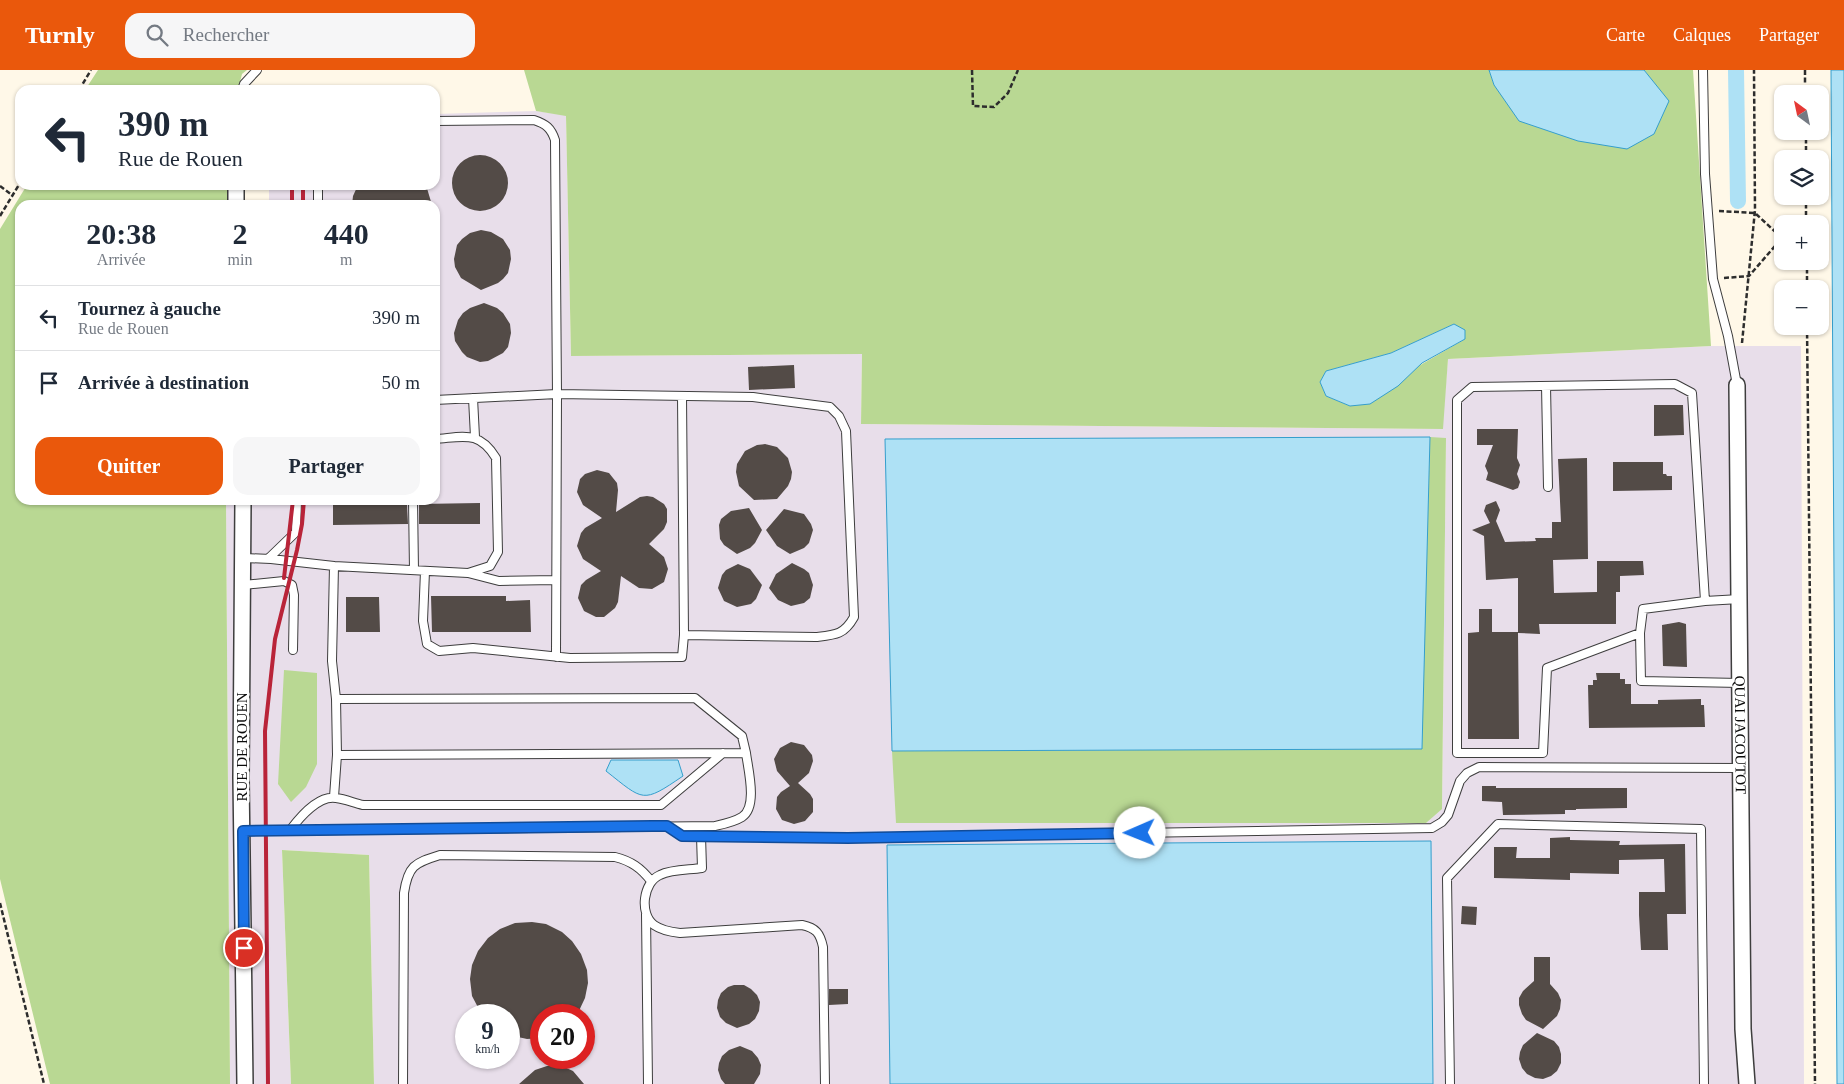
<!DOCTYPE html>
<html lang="fr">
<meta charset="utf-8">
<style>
:root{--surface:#fff;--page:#f6f6f7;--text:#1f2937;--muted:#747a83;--line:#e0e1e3;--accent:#ea580c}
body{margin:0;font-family:Georgia,serif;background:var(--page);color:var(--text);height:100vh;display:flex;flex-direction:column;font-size:19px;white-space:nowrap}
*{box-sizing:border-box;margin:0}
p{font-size:16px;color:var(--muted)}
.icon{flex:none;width:28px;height:28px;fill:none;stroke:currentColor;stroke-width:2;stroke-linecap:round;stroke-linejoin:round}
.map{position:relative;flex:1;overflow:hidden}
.details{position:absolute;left:15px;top:130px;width:425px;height:305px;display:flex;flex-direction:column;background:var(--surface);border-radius:15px;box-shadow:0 1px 4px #0004}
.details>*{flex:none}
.guide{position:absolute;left:15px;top:15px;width:425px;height:105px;border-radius:15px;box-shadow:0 1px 4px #0004;background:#fff;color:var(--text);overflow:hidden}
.needle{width:32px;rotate:327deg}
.controls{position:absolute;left:1774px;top:15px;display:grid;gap:10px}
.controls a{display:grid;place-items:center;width:55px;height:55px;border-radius:10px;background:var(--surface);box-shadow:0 1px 4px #0004;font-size:25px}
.speed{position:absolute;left:455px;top:934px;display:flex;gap:10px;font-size:25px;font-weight:700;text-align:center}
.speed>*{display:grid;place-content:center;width:65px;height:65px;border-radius:50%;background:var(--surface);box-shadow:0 1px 4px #0004;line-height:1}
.speed small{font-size:12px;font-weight:400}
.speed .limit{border:8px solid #d22;background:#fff;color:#111}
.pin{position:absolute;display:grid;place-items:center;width:42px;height:42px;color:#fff;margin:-21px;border:2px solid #fff;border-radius:50%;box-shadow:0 1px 5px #0007}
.me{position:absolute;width:55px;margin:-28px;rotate:269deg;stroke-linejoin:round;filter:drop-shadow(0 0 4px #0008)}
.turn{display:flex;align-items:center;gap:18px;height:105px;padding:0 20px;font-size:22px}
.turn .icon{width:65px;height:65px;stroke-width:2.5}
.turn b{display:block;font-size:35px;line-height:42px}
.eta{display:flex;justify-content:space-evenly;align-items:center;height:85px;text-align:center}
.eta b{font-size:30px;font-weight:800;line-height:35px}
.primary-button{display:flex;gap:10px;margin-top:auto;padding:10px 20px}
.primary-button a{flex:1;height:58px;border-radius:15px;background:var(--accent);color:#fff;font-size:20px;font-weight:800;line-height:58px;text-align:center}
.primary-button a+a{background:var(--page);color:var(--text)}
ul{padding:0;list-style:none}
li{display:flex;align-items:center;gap:15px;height:65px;padding:0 20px;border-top:1px solid var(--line)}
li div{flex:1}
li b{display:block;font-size:19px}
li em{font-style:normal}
header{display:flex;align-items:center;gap:30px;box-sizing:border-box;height:70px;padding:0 25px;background:var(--accent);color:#fff}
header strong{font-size:24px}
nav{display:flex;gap:28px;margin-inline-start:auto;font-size:18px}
.search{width:350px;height:45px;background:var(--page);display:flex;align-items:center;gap:12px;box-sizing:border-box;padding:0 18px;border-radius:15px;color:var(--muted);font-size:19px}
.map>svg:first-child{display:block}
.industrial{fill:#e8deea;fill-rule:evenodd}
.forest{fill:#b9d893;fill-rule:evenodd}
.water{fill:#aee1f5;stroke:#359ecc}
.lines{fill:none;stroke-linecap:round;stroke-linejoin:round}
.canal{stroke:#aee1f5;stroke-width:16}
.building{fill:#534b47}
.lane-casing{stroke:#3e3e3e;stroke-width:10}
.street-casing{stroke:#3e3e3e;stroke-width:18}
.path{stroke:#2d2d2d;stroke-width:2.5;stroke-dasharray:5 2.5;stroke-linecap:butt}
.lane{stroke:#fff;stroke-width:8}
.street{stroke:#fff;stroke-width:15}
.rail{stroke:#b92439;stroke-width:4}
.route-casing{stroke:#114b97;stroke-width:12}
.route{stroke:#1a73e8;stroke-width:9}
.labels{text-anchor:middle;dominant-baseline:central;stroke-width:5;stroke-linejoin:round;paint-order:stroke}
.street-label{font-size:15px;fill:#0b0b0b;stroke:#fff}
</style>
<header>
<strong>Turnly</strong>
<div class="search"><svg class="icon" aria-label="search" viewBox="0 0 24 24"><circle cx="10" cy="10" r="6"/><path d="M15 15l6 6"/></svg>Rechercher</div>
<nav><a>Carte</a><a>Calques</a><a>Partager</a></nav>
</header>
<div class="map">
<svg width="1844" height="1014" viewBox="0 0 1844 1014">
<rect width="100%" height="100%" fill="#fff8e8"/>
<path class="industrial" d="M536,41L566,45L571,286L862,284L861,354L1442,359L1448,289L1711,276H1801L1804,1014H374L369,785L282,780L291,1014H230L226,430H435V135H269V115H435V44ZM1446,368L1442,738L1426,753L896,752ZM466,945H509V988H466ZM541,945H584V988H541Z"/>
<path class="forest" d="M98,0H247L242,4L238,20H85Z
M524,0H1489L1494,15L1648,5L1644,0H1693L1711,276L1448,289L1443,359L861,354L862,284L571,286L566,46L536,41ZM1454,254L1465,269L1350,336L1326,326L1320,312L1326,301L1391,283Z
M27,115H230L229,135H20V430H226L230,1014H50L0,809V159Z
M1430,367L1446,368L1442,739L1426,753H896L892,681L1421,679Z
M284,600L317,603V694L306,717L291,732L278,714Z
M282,780L369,785L374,1014H291Z"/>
<path class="water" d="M1489,0H1644L1669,31L1654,64L1627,79L1578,71L1519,51L1494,15Z
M1831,0H1844V1014H1837Z
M1454,254L1465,260V269L1422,293L1398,316L1370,334L1350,336L1326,326L1320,312L1326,301L1391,283Z
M1430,367L1422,679L892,681L885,369Z
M611,690H678L683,706C642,734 644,731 606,701Z
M1431,771L1433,1014H890L887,775Z"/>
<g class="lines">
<path class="canal" d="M1736,0L1738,131"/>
</g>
<path class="building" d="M452 113a28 28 0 1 1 56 0a28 28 0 1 1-56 0Z
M358,115H426L432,135H352L353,126Z
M481,160L491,162L503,169L510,180L511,189L508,203L503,209L498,213L481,220L461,208L455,197L454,189L457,175L462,169L470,163Z
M484,233L497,238L503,243L510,254L511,263L508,277L503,283L488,291L480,292L467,287L462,282L455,271L454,263L458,250L463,243L470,238Z
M794,295L795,318L749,320L748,297Z
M1654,335H1683L1684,365L1654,366Z
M1477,359H1518L1517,388L1520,395L1517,404L1520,412L1518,418L1513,420L1486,410L1488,403L1485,396L1493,375H1477Z
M765,374L777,377L788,388L792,402L791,409L788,416L777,429L754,430L739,416L736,402L737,394L745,381L757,375Z
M1587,388L1588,489L1553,490L1554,523L1597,522V491H1643L1644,505L1620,506V522H1616V554H1539L1540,564L1518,563L1519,669H1468V563L1479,562V539H1492V562H1518V508L1486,510L1484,466L1472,460L1490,453L1484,441L1486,435L1496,431L1500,440L1496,451L1505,472L1536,471L1535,468H1552V452H1561L1558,389Z
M1613,392H1663V404H1666L1667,406H1672V420L1613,421Z
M597,400L609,403L617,413L618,420L616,442L640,427L647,426L653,427L664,434L667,439V452L664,459L649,474L664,487L668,499L664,512L652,519L639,518L621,506L618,532L615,538L604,547H596L584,541L578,528L581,515L586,510L601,501L583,489L577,476L581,463L585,458L602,448L583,435L577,422L580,409L585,404Z
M480,433V454H419V434Z
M333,434H407L408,454L333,455Z
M749,438L762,460L755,473L750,478L737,484L724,475L720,469L719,455L721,449L731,441Z
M784,439L804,444L811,454L813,460L809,473L804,478L790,484L777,476L766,460Z
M792,493L804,499L809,503L813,515L810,528L804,533L791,536L778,530L769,518L776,504Z
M738,494L750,499L762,515L756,529L751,534L737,537L724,531L718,518L722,505L726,500Z
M431,526H506V531L530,530L531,562H432Z
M346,527H379L380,562H346Z
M1679,552L1686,554L1687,597L1663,596L1662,555Z
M1596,603H1620V609H1625V614H1631V634H1658V630L1701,629V635H1704L1705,657L1589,658L1588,615H1593V610H1597Z
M791,672L804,675L812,685L813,691L809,703L798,713L810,724L813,729V742L805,751L794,754L782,750L776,739L777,727L781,722L790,716L777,701L774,689L780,678Z
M1482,716H1496V718H1627V738L1576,739V740H1565V744L1503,745L1502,732L1482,731Z
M1570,767V770L1620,771L1619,775L1685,774L1686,844H1667L1668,880H1641L1639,845V822H1665L1664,789L1619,790V804L1570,803V810L1494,808V777H1517L1516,788H1550V768Z
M1462,836L1477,837L1476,855L1461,854Z
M532,852L546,854L562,862L572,871L581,884L587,900L588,913L585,928L577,945H541V968L527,969L509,965V945H482L472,926L470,909L472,895L478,881L488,868L500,859L515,853Z
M1534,887H1550V914L1558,923L1561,930L1560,939L1557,946L1543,959L1526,950L1522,944L1519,935V928L1523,921L1534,911Z
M734,915H744L751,919L757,925L760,932L759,941L755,949L749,954L737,958L726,953L720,947L717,938L718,930L721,923L728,917Z
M829,919H848V934L829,935Z
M1537,963L1554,971L1559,977L1561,984V993L1557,1001L1551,1006L1543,1009L1535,1008L1527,1004L1522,998L1519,989L1520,982L1523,975Z
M740,976L752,981L758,988L761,995L760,1004L754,1014H725L721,1009L718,1000L719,993L722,986L729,980Z
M547,996H562L573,1001L584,1014H519L535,1000Z"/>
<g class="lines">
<defs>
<path id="lane" d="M1703,0L1705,104L1713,209L1728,266L1737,315
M242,20L244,14L257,0
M435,51L534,50C546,54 551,58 555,70L557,324L435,330
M318,115V135
M1546,316L1548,417
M473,328L475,367
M413,430L414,500
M269,488L296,462L297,430
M334,496L468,503L490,496L498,482L496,388C479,360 464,367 435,369
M425,501L423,551L427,574L439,581L473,578L570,588L682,587L684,565
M468,503L499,511L556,510
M243,515L284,511L292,515L294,525L293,580
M1705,531L1692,323L1675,314L1472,317L1457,330V683H1543L1547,598L1640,563L1643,539L1705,531L1740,529
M1640,563L1641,611L1740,613
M556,587L557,324L753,327L830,337L839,346L846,361L854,547C844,565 835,565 816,567L684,565L682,326
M336,629L695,628L742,666L746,683
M334,727L337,685
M667,756L682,766L848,768L1432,758L1442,752L1448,745L1460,711L1467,703L1479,697L1741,698
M291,759C300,747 319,725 336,728C345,729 354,733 363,735H661L723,683
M243,761L715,756C724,754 734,752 742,747C758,737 748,699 746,683L337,685L336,629L332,591L334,496L271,489L244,488
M701,766L702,798C689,800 672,799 660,805C643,812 639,844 654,855C661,860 671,862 680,863L802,855C816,858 820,863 823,877L825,1014
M646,844L648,1014
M403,1014L404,823C408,796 414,793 440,785L615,787C631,791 641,798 651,811
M1450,1014L1447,808L1498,754L1701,759L1704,1014"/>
<g id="street">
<path d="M236,115V135"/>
<path id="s1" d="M1737,315L1743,959L1747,1014"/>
<path d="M243,430L241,708L245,1014"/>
</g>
</defs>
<use href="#lane" class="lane-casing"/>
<use href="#street" class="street-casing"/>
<path class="path" d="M972,0L973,36L994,37L1008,23L1018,0
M1805,0V24
M79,20L91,0
M1806,61V89
M0,116L12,125
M1806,126V154
M1719,141L1755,143L1782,168
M0,146L20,113
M1807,191V219
M1724,208L1749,206L1782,168
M1807,256L1815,1014
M1742,273L1755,140L1754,0
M0,833L44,1014"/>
<use href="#lane" class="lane"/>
<use href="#street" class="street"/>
<path class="rail" d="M292,115V135
M303,115V135
M284,508L293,430
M268,1014L265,661L275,569L297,480L302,454L304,430"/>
</g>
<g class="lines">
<defs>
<path id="route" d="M244,878L243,761L652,756H667L682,766L848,768L1140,763"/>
</defs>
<use href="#route" class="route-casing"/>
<use href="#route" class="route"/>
</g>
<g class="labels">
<g class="street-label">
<text stroke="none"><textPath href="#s1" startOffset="350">QUAI JACOUTOT</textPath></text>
<text transform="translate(242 677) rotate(-90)">RUE DE ROUEN</text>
</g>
</g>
</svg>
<div class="controls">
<a><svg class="needle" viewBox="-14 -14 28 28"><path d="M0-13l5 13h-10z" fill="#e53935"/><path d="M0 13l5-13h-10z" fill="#747a83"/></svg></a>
<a><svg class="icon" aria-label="layers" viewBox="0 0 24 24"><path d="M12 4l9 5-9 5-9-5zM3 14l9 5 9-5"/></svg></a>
<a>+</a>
<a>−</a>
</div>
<div class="speed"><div>9<small>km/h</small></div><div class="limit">20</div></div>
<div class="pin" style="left:244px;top:878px;background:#d93025"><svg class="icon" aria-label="arrive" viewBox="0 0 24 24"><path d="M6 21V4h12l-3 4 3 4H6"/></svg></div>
<svg class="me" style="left:1140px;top:763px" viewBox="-20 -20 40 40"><circle r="19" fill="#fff"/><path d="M0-13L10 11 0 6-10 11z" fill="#1a73e8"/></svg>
<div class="guide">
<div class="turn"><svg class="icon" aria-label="left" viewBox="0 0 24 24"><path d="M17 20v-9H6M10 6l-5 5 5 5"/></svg><div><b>390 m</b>Rue de Rouen</div></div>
</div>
<section class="details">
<div class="eta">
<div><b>20:38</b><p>Arrivée</p></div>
<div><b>2</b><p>min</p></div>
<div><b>440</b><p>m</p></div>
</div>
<ul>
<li><svg class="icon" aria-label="left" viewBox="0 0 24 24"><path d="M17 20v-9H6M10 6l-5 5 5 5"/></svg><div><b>Tournez à gauche</b><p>Rue de Rouen</p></div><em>390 m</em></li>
<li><svg class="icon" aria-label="arrive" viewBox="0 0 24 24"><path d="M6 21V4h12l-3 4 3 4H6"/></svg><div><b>Arrivée à destination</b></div><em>50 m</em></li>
</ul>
<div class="primary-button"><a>Quitter</a><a>Partager</a></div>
</section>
</div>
